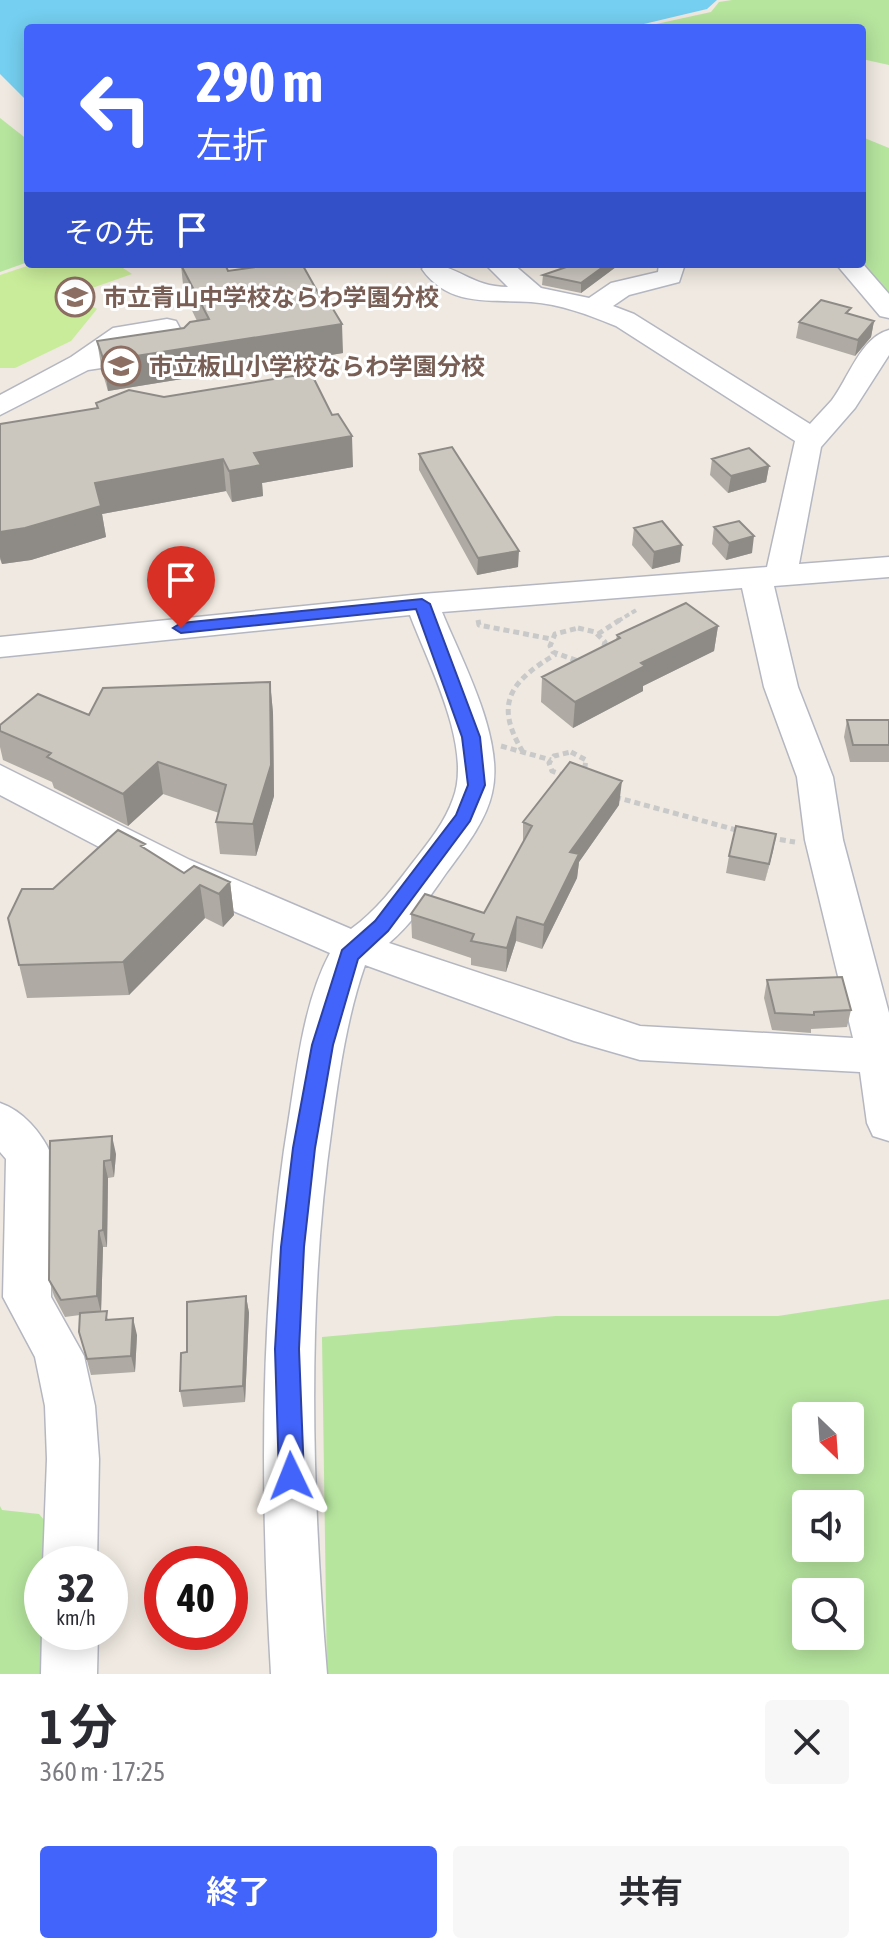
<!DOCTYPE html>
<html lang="ja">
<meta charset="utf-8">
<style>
:root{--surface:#fff;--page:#f7f7f7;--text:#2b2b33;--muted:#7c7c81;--accent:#4264fb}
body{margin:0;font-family:"Asap Condensed","Noto Sans JP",sans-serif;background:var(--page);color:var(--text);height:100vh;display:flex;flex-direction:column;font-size:30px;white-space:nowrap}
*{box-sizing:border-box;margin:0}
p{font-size:26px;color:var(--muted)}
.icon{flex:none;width:44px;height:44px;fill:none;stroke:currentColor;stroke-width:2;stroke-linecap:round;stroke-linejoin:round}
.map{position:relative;height:1674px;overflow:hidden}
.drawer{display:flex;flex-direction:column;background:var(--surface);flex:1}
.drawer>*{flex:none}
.banner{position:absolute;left:24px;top:24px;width:842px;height:244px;border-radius:8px;box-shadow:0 4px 20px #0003;background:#4264fb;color:#fff;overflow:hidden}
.needle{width:52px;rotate:155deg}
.controls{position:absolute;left:792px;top:1402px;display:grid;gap:16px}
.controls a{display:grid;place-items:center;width:72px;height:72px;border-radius:8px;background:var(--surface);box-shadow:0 4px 20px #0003;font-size:40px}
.speed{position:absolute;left:24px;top:1546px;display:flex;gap:16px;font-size:40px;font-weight:700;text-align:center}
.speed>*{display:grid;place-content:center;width:104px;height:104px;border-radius:50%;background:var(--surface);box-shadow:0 4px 20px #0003;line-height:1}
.speed small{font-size:20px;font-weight:400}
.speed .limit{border:12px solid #d22;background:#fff;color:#111}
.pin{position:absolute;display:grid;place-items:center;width:68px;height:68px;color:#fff;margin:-82px -34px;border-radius:50% 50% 50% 0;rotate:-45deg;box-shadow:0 0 8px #0007}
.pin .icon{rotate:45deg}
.me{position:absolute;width:88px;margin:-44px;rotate:358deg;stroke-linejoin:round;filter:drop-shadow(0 0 6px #0008)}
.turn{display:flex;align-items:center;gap:28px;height:168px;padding:0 40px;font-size:36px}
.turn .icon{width:104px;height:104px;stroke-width:2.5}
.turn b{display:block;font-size:56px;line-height:68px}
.then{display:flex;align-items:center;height:76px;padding:0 40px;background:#0003;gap:16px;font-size:30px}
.round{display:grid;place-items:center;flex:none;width:84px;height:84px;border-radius:8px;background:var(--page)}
.head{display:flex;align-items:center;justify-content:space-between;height:136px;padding:0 40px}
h1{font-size:48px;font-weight:700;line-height:60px}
.action{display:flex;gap:16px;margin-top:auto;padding:16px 40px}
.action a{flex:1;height:92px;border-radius:8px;background:var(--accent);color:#fff;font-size:32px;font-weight:700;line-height:92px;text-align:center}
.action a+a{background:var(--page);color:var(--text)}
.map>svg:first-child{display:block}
.green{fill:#b6e59e;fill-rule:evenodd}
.pitch{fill:#c9ec9a}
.water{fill:#75cff0}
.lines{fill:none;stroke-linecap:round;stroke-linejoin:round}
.minor-casing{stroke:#b4b7c1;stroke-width:3}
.path-far1{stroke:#c9c9c9;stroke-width:4;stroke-dasharray:5 3;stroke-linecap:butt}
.path{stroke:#c9c9c9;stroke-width:5;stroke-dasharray:6 4;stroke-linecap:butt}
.minor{fill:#fff;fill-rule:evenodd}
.wall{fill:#afaba4}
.shaded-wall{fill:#8e8b86}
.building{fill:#cbc7bf;stroke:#8e8b86;stroke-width:2}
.route{fill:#4264fb;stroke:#2b41a3;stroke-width:2}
.labels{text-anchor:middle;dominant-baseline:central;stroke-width:6;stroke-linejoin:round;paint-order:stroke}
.far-education-label{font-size:24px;font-weight:bold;fill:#785e54;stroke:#fff;text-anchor:start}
</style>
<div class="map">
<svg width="889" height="1674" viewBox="0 0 889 1674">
<rect width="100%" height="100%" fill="#efe9e1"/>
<path class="green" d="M732,0H889V65L862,59V28H638L711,12L719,2Z
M0,118L28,140V262L0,272Z
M862,137L889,148V296L862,264Z
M889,1299V1674H327L322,1337L556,1316H778ZM850,1416V1460H806V1416ZM850,1504V1548H806V1504ZM850,1592V1636H806V1592Z
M0,1506L2,1510L39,1514L57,1535L55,1564H42V1632L52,1674H0Z"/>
<path class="pitch" d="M33,264H117L132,274L92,288L85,301L97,309L71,341L15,368H0V275Z"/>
<path class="water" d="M0,0H717L707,9L627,28H28V102L0,74Z"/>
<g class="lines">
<defs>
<path id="minor" d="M862,263L889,294V318L880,316L836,264Z
M426,264C457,264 471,287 508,287L485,264H513L541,288L589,298L611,283L658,272L659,264H685L679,282L629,295L613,306L634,314L810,424C817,416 825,408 832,400C848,379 861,337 889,330V355L855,408L821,447L799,564L889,557V577L774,586L798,687L833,777L843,840L889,1013V1141L873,1136L867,1123L860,1072L640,1060L574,1041L365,965C347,1017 339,1072 332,1126C306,1308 312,1492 327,1674H271C260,1486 259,1298 290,1111C298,1059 305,1000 330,953L162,880L0,795V765L190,860L351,929C376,911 395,886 414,861C429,842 445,822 453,799C473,748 428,663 410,615L0,657V637L422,594L767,567L795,441L616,326C589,315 560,304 531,302C492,299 449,308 422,269ZM742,588L764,687L797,777L805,840L853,1038L640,1026L389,943C412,924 430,896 447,872C464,849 486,821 492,793C505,739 462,661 442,612Z
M167,319L176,321L191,349L187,355L88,370L0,415V395L71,357L113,328ZM158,337L161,343L119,349L131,341Z
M0,1103C23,1111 41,1132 51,1154V1297L84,1356L95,1406L99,1459L97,1564H43L47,1459L45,1406L35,1357L3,1297L6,1159L0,1152Z
M42,1632H98L97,1674H41Z"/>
</defs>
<use href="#minor" class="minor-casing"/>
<path class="path-far1" d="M618,621L638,609"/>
<path class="path" d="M478,620L479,625L551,639
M578,628L595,632L605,642L602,653L578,661L553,652L550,646L555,634Z
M598,634L621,619
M501,746L551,760
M523,752C493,703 511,681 556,654
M571,752L586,760L584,773L567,777L552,771L549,763L554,756Z
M615,797L740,831
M770,838L795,842"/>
<use href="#minor" class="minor"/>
</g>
<path class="wall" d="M620,264L581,293L542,285L543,275Z
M181,265L228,271L343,353L108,391L102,371L97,341L184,328L197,321L184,294Z
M850,314L874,321L871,337L855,356L796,338L799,322Z
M96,403L353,467L262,483L263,496L232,502L226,491L102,514L106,537L31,560L2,564L0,559V424L97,408Z
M419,454L518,567L477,575L419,470Z
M712,459L769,466L766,482L728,493L710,475Z
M714,527L752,553L726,560L712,544Z
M634,528L680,562L652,569L632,545Z
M718,626L714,651L643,686V691L573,728L541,702L542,677L616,640L617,635Z
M270,682L273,713L274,796L256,856L220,854L216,822L219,813L163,794L128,826L54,788L52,782L3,760L0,747V725L89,715Z
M847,720H889V762H850L844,737Z
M619,805L579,862L577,878L542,949L516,941L506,972L471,965V958L412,938L411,914L484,913L523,842V822Z
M776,834L765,881L726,873L729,856Z
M146,849L184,873L230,882L234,915L223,927L205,918L129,995L27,998L8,918L53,889Z
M767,980L851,1010L847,1027L811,1029V1033L772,1030L764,998Z
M50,1141L116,1154L114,1177L108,1178L107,1247H103L101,1312L109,1320L137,1335L135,1372L91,1375L79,1332L80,1315L65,1317L54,1296L49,1280Z
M246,1296L249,1313L245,1402L183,1407L180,1391L187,1352Z"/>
<path class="shaded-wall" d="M607,264H620L581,293V283Z
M874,321L871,337L855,356L858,340Z
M342,324L343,353L108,391L104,361Z
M352,436L353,467L262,483L263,496L232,502L229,471L254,453Z
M223,459L226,491L102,514L106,537L31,560L2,564L0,557V532L95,483Z
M769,466L766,482L728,493L731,476Z
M754,536L752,553L726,560L729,543Z
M682,545L680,562L652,569L654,552Z
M519,551L518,567L477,575L478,558Z
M718,626L714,651L643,686V691L573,728L575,702L641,663Z
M270,682L273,713L274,796L256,856L253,824Z
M158,762L163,794L128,826L123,794Z
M622,781L619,805L579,862L577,878L542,949L544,925L570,852Z
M776,834L773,851L765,881L769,864Z
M230,882L234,915L223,927L219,894Z
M200,885L205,918L129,995L123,962Z
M517,917L516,941L506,972L507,948Z
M112,1136L116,1154L114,1177L111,1160Z
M104,1161L108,1178L107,1247L103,1230Z
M99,1231L103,1247L101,1313L97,1296Z
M246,1296L249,1313L245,1402L243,1386Z
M133,1318L137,1335L135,1372L131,1356Z"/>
<path class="building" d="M190,264H225L228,271L276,264H302L325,305L330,304L342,324L104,361L97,341L184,328L190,322L209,319L181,265Z
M575,264H607L581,283L543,275Z
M821,300L851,308L846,313L874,321L858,340L799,322Z
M311,373L332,415L338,414L352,436L254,453L261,465L229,471L223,459L95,483L101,506L25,528L0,532V424L98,408L96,403L129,390L164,397Z
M452,447L519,551L478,558L419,454Z
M749,448L769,466L731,476L712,459Z
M662,521L682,545L654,552L634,528Z
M739,521L754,536L729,543L714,527Z
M686,603L718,626L641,663L645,666L575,702L542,677L620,638L617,635Z
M270,682L271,765L253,824L216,822L226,785L158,762L123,794L47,757L51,753L0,731V725L38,694L89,715L103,688Z
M847,720H889V745H853Z
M570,762L622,781L570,852L579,854L544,925L517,917L507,948L471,941L474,934L411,914L425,894L484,913L532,826L523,822Z
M736,826L776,834L769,864L729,856Z
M118,830L145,844L141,846L184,873L194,866L230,882L219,894L200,885L123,962L19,965L8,918L22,889H53Z
M842,977L851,1010L814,1012V1015L775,1013L767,980Z
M112,1136L111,1160L104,1161L103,1230L99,1231L97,1296L61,1300L49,1280L50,1141Z
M246,1296L243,1386L180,1391L181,1353L187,1352V1302Z
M107,1311L106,1320L133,1318L131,1356L87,1359L79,1332L80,1313Z"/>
<path class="route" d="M422,599L430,604L480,737L485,785L470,821L388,931L358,959L333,1045L315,1148L304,1247L299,1349L304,1476L300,1484L291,1488L282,1484L279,1476L275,1349L281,1247L293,1148L312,1045L342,950L375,921L456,815L468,785L462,737L416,609L181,633L173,628L181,623Z"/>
<defs>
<symbol id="school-ring" viewBox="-11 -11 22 22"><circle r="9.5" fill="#fff" stroke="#8d6e63" stroke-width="1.5"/><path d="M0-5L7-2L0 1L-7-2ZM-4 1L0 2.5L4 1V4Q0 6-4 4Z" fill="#8d6e63"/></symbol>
</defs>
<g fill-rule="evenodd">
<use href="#school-ring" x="53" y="275" width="44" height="44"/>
<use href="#school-ring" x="99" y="344" width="44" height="44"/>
</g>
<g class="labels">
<g class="far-education-label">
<text x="103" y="297">市立青山中学校ならわ学園分校</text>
<text x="149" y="366">市立板山小学校ならわ学園分校</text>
</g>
</g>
</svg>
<div class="controls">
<a><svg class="needle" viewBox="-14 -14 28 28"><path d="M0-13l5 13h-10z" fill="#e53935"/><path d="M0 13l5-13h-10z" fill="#7c7c81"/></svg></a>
<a><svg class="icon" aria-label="sound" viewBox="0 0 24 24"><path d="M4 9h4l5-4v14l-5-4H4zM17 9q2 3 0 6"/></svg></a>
<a><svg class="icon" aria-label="search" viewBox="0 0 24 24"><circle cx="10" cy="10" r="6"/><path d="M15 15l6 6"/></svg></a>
</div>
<div class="speed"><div>32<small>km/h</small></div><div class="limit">40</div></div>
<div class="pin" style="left:181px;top:628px;background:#d93025"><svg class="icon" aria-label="arrive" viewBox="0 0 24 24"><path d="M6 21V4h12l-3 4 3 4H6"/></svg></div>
<svg class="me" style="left:291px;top:1476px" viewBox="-20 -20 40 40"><path d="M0-17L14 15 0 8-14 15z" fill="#4264fb" stroke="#fff" stroke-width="4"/></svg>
<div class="banner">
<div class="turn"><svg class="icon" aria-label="left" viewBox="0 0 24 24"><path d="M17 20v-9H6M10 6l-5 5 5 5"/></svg><div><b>290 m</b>左折</div></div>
<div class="then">その先<svg class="icon" aria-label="arrive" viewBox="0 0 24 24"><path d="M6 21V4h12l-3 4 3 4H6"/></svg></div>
</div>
</div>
<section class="drawer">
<div class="head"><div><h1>1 分</h1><p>360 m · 17:25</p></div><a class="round"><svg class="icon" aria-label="close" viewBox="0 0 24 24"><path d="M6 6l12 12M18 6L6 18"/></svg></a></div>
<div class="action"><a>終了</a><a>共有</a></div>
</section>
